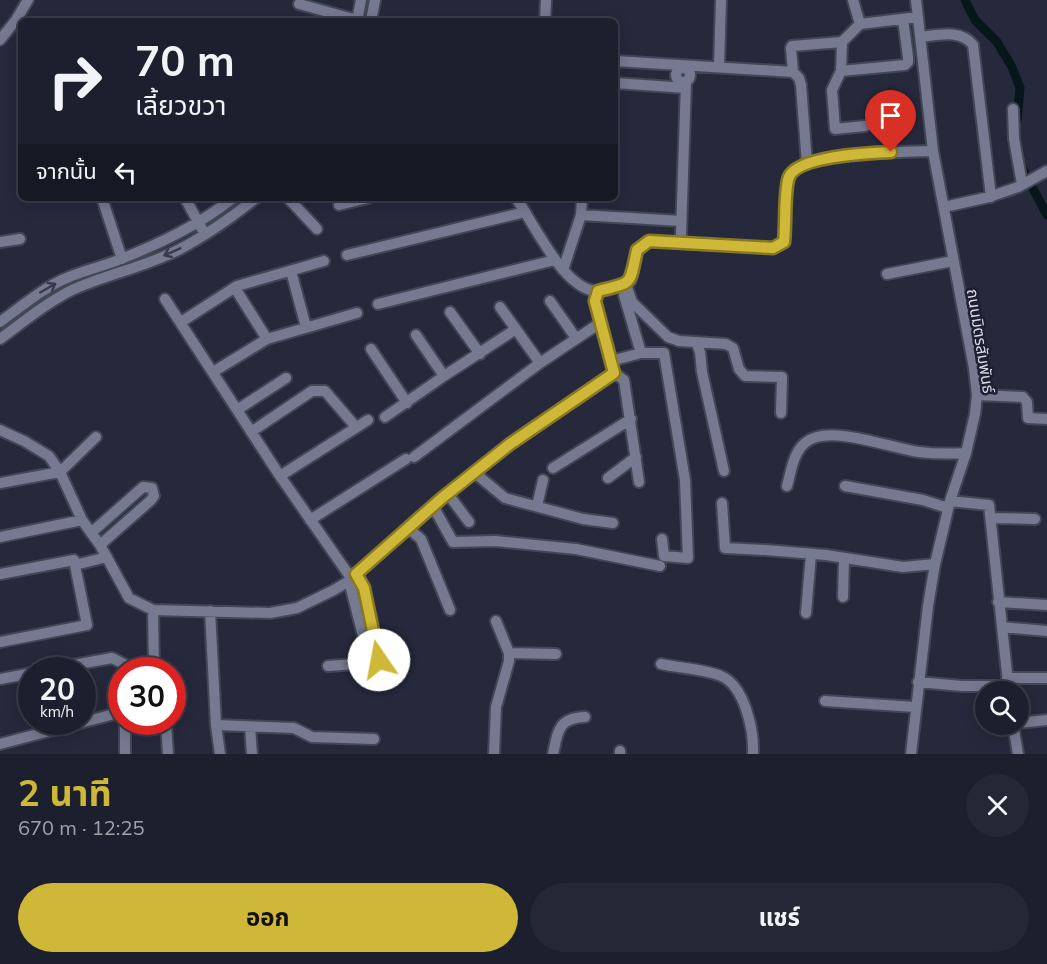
<!DOCTYPE html>
<html lang="th">
<meta charset="utf-8">
<style>
:root{--surface:#1c1f2d;--page:#252735;--text:#f1f3f6;--muted:#a0a2aa;--line:#3a3d49;--accent:#cfb837}
body{margin:0;font-family:Mulish,"Noto Sans Thai",sans-serif;background:var(--page);color:var(--text);height:100vh;display:flex;flex-direction:column;font-size:22px;white-space:nowrap}
*{box-sizing:border-box;margin:0}
p{font-size:20px;color:var(--muted)}
.icon{flex:none;width:33px;height:33px;fill:none;stroke:currentColor;stroke-width:2;stroke-linecap:round;stroke-linejoin:round}
.map{position:relative;height:754px;overflow:hidden}
.details{display:flex;flex-direction:column;background:var(--surface);flex:1}
.details>*{flex:none}
.hud{position:absolute;left:18px;top:18px;width:600px;height:183px;border-radius:9px;box-shadow:0 3px 15px #0003,0 0 0 2px var(--line);background:#1c1f2d;color:var(--text);overflow:hidden}
.tools{position:absolute;left:975px;top:681px;display:grid;gap:12px}
.tools a{display:grid;place-items:center;width:54px;height:54px;border-radius:50%;background:var(--surface);box-shadow:0 3px 15px #0003,0 0 0 2px var(--line);font-size:30px}
.speed{position:absolute;left:18px;top:657px;display:flex;gap:12px;font-size:30px;font-weight:700;text-align:center}
.speed>*{display:grid;place-content:center;width:78px;height:78px;border-radius:50%;background:var(--surface);box-shadow:0 3px 15px #0003,0 0 0 2px var(--line);line-height:1}
.speed small{font-size:15px;font-weight:400}
.speed .limit{border:9px solid #d22;background:#fff;color:#111}
.pin{position:absolute;display:grid;place-items:center;width:51px;height:51px;color:#fff;margin:-62px -26px;border-radius:50% 50% 50% 0;rotate:-45deg;box-shadow:0 0 6px #0007}
.pin .icon{rotate:45deg}
.me{position:absolute;width:66px;margin:-33px;rotate:348deg;stroke-linejoin:round;filter:drop-shadow(0 0 4px #0008)}
.turn{display:flex;align-items:center;gap:21px;height:126px;padding:0 18px;font-size:27px}
.turn .icon{width:78px;height:78px;stroke-width:2.5}
.turn b{display:block;font-size:42px;line-height:51px}
.then{display:flex;align-items:center;height:57px;padding:0 18px;background:#0003;gap:12px;font-size:22px}
.round{display:grid;place-items:center;flex:none;width:63px;height:63px;border-radius:32px;background:var(--page)}
.headline{display:flex;align-items:center;justify-content:space-between;height:102px;padding:0 18px}
h1{font-size:36px;font-weight:700;line-height:45px;color:var(--accent)}
.button{display:flex;gap:12px;margin-top:auto;padding:12px 18px}
.button a{flex:1;height:69px;border-radius:36px;background:var(--accent);color:#111;font-size:24px;font-weight:700;line-height:69px;text-align:center}
.button a+a{background:var(--page);color:var(--text)}
.map>svg:first-child{display:block}
.lines{fill:none;stroke-linecap:round;stroke-linejoin:round}
.canal{stroke:#061619;stroke-width:9}
.minor-casing{stroke:#434655;stroke-width:14}
.minor{stroke:#767a91;stroke-width:10}
.oneway{stroke:#383a4e}
.route-casing{stroke:#877824;stroke-width:15}
.route{stroke:#cfb837;stroke-width:10}
.labels{text-anchor:middle;dominant-baseline:central;stroke-width:5;stroke-linejoin:round;paint-order:stroke}
.street-label{font-size:16px;fill:#d8dbe7;stroke:#1d1f32}
</style>
<div class="map">
<svg width="1047" height="754" viewBox="0 0 1047 754">
<rect width="100%" height="100%" fill="#26293c"/>
<g class="lines">
<path class="canal" d="M965,0L975,20L997,42L1012,67L1020,88L1017,120
M1020,164L1047,215"/>
<defs>
<path id="minor" d="M853,0L860,24
M299,4L357,20
M357,21L361,0
M371,21L375,0
M545,21L546,0
M921,37C938,35 961,29 973,45L991,197
M0,40L16,20L28,0
M615,61L793,72L799,78L801,85L807,164
M719,66L721,0
M676 75a7 7 0 1 1 14 0a7 7 0 1 1-14 0Z
M841,71L905,65L908,62V57L903,19
M793,72L791,48L792,46L842,42
M615,83L686,88
M1013,109L1014,139L1022,184
M865,126L835,129L832,90L841,71L842,42L860,24L918,17
M185,198L202,229
M288,198L317,229
M516,198C534,223 565,293 599,291C608,291 617,286 626,284
M103,201L122,259
M339,205L368,198
M944,207L989,197L1018,187L1047,171
M581,215L681,221
M681,234L686,82
M0,242L20,239
M347,255L525,212
M563,270L581,215L582,198
M291,271L306,327
M887,274L953,261
M626,284L631,280L637,250L649,241L773,248L784,242C786,226 784,188 789,177C801,152 907,152 933,151
M626,284L632,302L668,337L679,341L726,344L733,348L739,369L745,376L782,377L781,413
M235,288L267,339
M624,295L641,353
M165,299L280,476L351,578
M550,301L576,338
M378,304L555,260
M500,307L540,363
M450,312L480,354
M0,322C22,306 44,287 69,277C86,270 104,266 121,259C161,243 199,225 233,198
M181,322L237,286L324,261
M416,335L444,376
M0,339C23,322 46,303 72,290C107,274 146,267 180,249C207,235 232,217 256,198
M696,342L700,352L702,372L724,471
M371,349L407,403
M611,361L641,353H664L685,480L688,558L664,556L662,539
M213,372L267,339L357,313
M614,373L624,380L639,482
M977,395L1023,397L1027,402L1028,418L1047,419
M237,410L286,378
M385,417L444,376L516,329
M0,430L24,441L49,456L60,472L82,520L100,545L129,598L153,610L270,613L297,608L334,590L349,581L442,498L510,444L614,373L595,301L598,291
M251,432L312,391H325L356,427
M414,457L540,363L600,323
M553,468L631,419
M475,473L505,498L583,519L613,523
M280,476L368,420
M608,478L636,457
M0,483L60,472L96,437
M787,486C791,472 793,453 805,443C828,423 890,448 919,452C935,454 950,454 966,453
M845,486L923,500L948,508
M448,494L469,522
M950,501L989,505L1009,692
M722,503L725,548L766,550L826,555L903,567L935,564
M433,506L453,542L495,541L576,549L660,566
M537,506L543,480
M991,518L1035,519
M310,520L406,459
M408,528L421,539L450,610
M91,533L143,487L152,488L154,496L151,500L100,545
M0,537L82,520
M75,565L107,557
M0,574L74,560L87,625L0,642
M356,574L364,588L379,660
M843,597L844,558
M998,602L1047,605
M153,610L154,670
M210,611L216,725L220,754
M806,613L811,554
M1002,627L1047,631
M509,653L556,654
M661,664C679,668 704,669 721,676C745,686 754,731 753,754
M328,666L370,663L349,581
M46,670L112,658L124,664V670
M1007,678H1047
M0,679L32,673
M918,682L962,686H1008
M825,701L915,707
M166,722L168,754
M1018,723L1047,720
M1013,724L1018,754
M216,725L294,728L312,737L374,739
M250,727L252,754
M0,744L122,712
M125,754V722
M494,754L496,707L509,661V653L496,621
M553,754C558,731 558,718 585,717
M620,754V751
M911,754L928,606L935,564L950,501L966,453L975,414L977,395L974,368L933,151L916,0"/>
</defs>
<use href="#minor" class="minor-casing"/>
<use href="#minor" class="minor"/>
</g>
<defs><path id="oneway-shaft" d="M-6 0H5M1.5-3L5.5 0L1.5 3" fill="none" stroke-width="1.6" stroke-linecap="round" stroke-linejoin="round" transform="scale(1.5)"/></defs>
<g class="oneway">
<use href="#oneway-shaft" transform="translate(172 252) rotate(156)"/>
<use href="#oneway-shaft" transform="translate(48 288) rotate(-30)"/>
</g>
<g class="lines">
<defs>
<path id="route" d="M379,660L364,588L356,574L442,498L510,444L614,373L595,301L598,291C634,282 629,286 637,250L649,241L773,248L784,242C786,226 784,189 789,177C798,156 870,153 891,152"/>
</defs>
<use href="#route" class="route-casing"/>
<use href="#route" class="route"/>
</g>
<g class="labels">
<g class="street-label">
<text transform="translate(981 341) rotate(81)">ถนนมิตรสัมพันธ์</text>
</g>
</g>
</svg>
<div class="tools">
<a><svg class="icon" aria-label="search" viewBox="0 0 24 24"><circle cx="10" cy="10" r="6"/><path d="M15 15l6 6"/></svg></a>
</div>
<div class="speed"><div>20<small>km/h</small></div><div class="limit">30</div></div>
<div class="pin" style="left:891px;top:152px;background:#d93025"><svg class="icon" aria-label="arrive" viewBox="0 0 24 24"><path d="M6 21V4h12l-3 4 3 4H6"/></svg></div>
<svg class="me" style="left:379px;top:660px" viewBox="-20 -20 40 40"><circle r="19" fill="#fff"/><path d="M0-13L10 11 0 6-10 11z" fill="#cfb837"/></svg>
<div class="hud">
<div class="turn"><svg class="icon" aria-label="right" viewBox="0 0 24 24"><path d="M7 20v-9h11M14 6l5 5-5 5"/></svg><div><b>70 m</b>เลี้ยวขวา</div></div>
<div class="then">จากนั้น<svg class="icon" aria-label="left" viewBox="0 0 24 24"><path d="M17 20v-9H6M10 6l-5 5 5 5"/></svg></div>
</div>
</div>
<section class="details">
<div class="headline"><div><h1>2 นาที</h1><p>670 m · 12:25</p></div><a class="round"><svg class="icon" aria-label="close" viewBox="0 0 24 24"><path d="M6 6l12 12M18 6L6 18"/></svg></a></div>
<div class="button"><a>ออก</a><a>แชร์</a></div>
</section>
